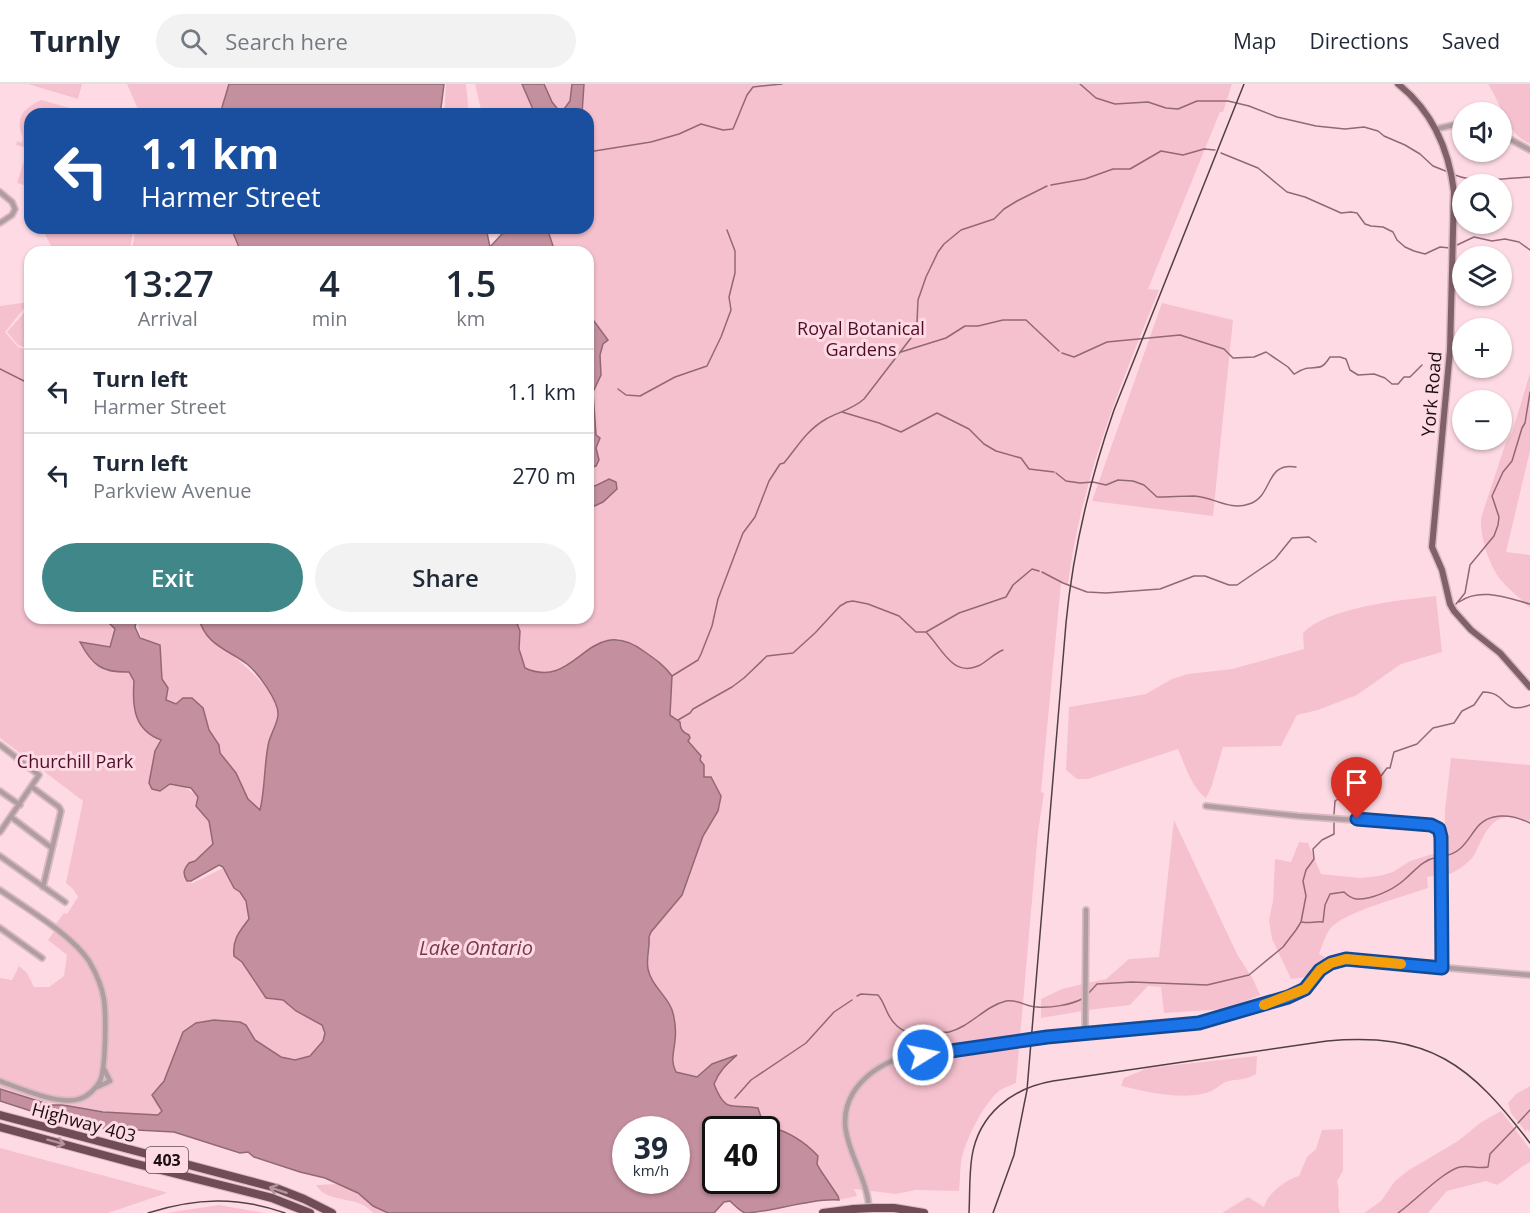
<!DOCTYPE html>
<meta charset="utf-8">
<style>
:root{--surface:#fff;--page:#f2f2f3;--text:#1f2937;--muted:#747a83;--line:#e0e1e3;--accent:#3f8788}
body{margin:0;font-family:"Open Sans",sans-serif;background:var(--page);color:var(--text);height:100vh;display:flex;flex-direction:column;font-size:22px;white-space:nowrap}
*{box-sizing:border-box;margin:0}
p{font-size:20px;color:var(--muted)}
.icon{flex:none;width:33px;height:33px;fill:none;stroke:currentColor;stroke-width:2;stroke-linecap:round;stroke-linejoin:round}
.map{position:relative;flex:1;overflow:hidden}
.details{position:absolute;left:24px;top:162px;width:570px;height:378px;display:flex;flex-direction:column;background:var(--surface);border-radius:18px;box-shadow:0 2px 4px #0004}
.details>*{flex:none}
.banner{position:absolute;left:24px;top:24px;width:570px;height:126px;border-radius:18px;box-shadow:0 2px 4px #0004;background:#1a4fa0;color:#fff;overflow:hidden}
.buttons{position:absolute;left:1452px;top:18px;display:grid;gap:12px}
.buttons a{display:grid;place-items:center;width:60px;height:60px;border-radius:50%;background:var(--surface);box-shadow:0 2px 4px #0004;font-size:30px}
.speed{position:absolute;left:612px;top:1032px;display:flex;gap:12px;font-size:30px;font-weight:700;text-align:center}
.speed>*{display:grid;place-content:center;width:78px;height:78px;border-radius:50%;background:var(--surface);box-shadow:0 2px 4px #0004;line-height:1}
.speed small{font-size:15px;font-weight:400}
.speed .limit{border:3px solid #111;border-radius:9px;background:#fff;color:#111}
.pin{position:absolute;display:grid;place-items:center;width:51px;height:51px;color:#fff;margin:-62px -26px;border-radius:50% 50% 50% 0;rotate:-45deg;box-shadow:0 0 6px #0007}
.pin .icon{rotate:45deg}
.me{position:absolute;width:66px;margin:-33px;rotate:80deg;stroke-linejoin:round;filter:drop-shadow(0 0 4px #0008)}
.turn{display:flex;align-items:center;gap:21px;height:126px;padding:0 18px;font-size:27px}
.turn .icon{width:78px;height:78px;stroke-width:2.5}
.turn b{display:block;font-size:42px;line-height:51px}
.eta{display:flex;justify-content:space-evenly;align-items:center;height:102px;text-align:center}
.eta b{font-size:36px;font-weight:600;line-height:42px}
.button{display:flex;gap:12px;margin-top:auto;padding:12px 18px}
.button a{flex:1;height:69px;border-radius:36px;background:var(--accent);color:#fff;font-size:24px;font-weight:600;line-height:69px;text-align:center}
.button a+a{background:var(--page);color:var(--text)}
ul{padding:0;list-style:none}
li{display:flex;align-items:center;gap:18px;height:84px;padding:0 18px;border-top:2px solid var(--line)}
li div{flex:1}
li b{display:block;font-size:22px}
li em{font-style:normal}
header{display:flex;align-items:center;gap:36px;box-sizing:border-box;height:84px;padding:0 30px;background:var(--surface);border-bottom:2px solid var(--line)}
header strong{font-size:28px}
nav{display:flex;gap:33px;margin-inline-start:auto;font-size:21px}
.search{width:420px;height:54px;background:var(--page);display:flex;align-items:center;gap:15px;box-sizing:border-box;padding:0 21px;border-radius:33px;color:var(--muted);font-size:22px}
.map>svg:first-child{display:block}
.green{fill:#f6c1cf}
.water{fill:#c48f9e;stroke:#926874;stroke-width:1.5;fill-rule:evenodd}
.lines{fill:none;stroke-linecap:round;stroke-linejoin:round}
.stream{stroke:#926874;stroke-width:1.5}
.minor-casing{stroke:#dabac2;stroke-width:8}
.major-casing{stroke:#dabac2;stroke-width:9}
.highway-casing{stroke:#dabac2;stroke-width:10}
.minor{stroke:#af9da2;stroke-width:4.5}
.major{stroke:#80616a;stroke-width:6}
.highway{stroke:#6f4c56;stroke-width:8}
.rail{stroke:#523f44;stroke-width:1.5}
.minor-bridge-casing{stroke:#dabac2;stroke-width:8;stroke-linecap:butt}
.highway-bridge-casing{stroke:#dabac2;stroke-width:10;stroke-linecap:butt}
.minor-bridge{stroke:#af9da2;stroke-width:4.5}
.highway-bridge{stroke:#6f4c56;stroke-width:8}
.oneway{stroke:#b6949d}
.route-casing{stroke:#114b97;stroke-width:15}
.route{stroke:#1a73e8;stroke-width:10}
.slow{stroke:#f59e0b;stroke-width:10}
.labels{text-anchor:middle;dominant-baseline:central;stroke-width:6;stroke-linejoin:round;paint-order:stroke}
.shield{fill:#fedbe4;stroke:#604c51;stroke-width:1.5}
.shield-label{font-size:16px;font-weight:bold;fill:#1c0e12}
.park-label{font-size:18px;fill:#4d0d28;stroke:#fedbe4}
.street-label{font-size:18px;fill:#1c0e12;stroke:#fedbe4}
.water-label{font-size:20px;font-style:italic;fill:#79374d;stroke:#fedbe4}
</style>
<header>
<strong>Turnly</strong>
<div class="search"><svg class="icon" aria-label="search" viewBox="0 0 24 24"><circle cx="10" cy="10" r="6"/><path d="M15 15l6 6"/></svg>Search here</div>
<nav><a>Map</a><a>Directions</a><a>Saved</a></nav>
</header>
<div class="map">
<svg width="1530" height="1129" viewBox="0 0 1530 1129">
<rect width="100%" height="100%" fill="#fedbe4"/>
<path class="green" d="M28,0H82L78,15Z
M127,0H233L225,30H140Z
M446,0H466L469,30H444Z
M475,0H522L535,30H482Z
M544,0H572L570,17L562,29L552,18Z
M584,0H1232L1223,28H1220L1148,205L1159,206C1120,301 1081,397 1068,500L1061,499L1041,708L1044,709L1038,748L1016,999C1010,1002 1003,1004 999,1007C983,1020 964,1059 961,1078C960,1088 960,1098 959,1107L916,1106L896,1110L854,1105L857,1112L839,1116L838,1112L821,1087L817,1080L818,1072C809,1062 799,1053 786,1048C770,1040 765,1043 758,1024C733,1020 726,1029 714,1000C719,988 727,981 735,972L707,984L697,993L676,988L672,977L676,948L674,931L671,922L656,902L648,886L649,853L651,848L682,811L703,752L720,722V712L714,698L704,693V681L670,631L667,585L639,564L619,554C592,571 557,598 525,584L519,565L520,547L515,534H588V379L600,354L596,351L593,308L601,291L600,271L603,260L608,256L588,229V168H555L549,150V144H588V30H582Z
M1488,0H1530V60C1505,48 1502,21 1488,0Z
M41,16L92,30H30V103L17,99L27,67L24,65V63L16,61L17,57L22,59C24,52 21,51 20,45C17,28 30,22 41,16Z
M42,144H107L130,147L133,148L130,165L132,168H54Z
M136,144H233L243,168H134L132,165Z
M29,218L5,248L18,263L30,267V534H110L137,590L158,657L163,659L158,702L166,704L173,699C208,710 209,731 215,763L188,788L187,798L193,799L223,784L228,786L250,817L265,909L273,916H283C288,920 292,924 297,927C304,932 316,935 322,941C326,945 326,953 322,958C303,988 279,973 257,957C246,950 248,942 232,937C220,934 208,938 196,939C182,963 170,990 152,1011L162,1027L158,1031C105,1030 49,1022 0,1005V894L12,896L19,882L27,889L34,903H49L64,892L67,871L48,856L57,843L55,841L64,829L67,830L78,813L73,805L66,799L83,717L0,654V222Z
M1162,219L1233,236L1213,432L1092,417Z
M30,222V265L18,261L7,248Z
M1530,289V367L1506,468L1530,471V524C1520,514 1508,505 1499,494C1488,478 1480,453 1481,434L1506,358L1512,349Z
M1436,512L1442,568L1401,580L1357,611L1318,626L1297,631L1281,662L1223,663L1211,704L1206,714C1191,703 1185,681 1178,665L1088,695H1077L1066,686L1069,623L1146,610L1172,595L1188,590L1232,585L1304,565L1303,549C1328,523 1401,516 1436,512Z
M139,534H203C207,542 212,551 218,558C235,575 280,606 277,632L264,720L258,731L225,684L218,664L205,640L203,623L194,617L178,625L164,616L167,613L166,610L164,609L159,579L161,574C146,561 137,555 139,534Z
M1451,674L1530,681V737C1504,728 1493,733 1481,757C1478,762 1476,769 1472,774C1466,781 1453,790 1444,792L1445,726Z
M1174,736L1237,870L1253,895L1260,911L1227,925L1164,929L1161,903L1148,902L1130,921L1088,926L1087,899L1106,895L1129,875L1159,873Z
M1299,758L1308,759L1321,790L1360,794L1379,792L1393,788L1410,777L1439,768V791L1427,793L1428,804C1406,812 1343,828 1330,845C1325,852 1322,862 1319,870L1325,873C1315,891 1311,893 1291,895L1272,855L1269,836L1273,817L1275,775L1291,778Z
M1083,900V927L1041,934V915L1062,905Z
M1257,972L1256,990C1247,996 1240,995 1229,997C1222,998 1216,1006 1209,1008C1182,1017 1148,1008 1121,1002L1124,994L1148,984Z
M1530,1002V1048L1527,1045L1526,1048L1511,1029L1508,1019L1516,1010Z
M1501,1027L1530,1065V1078C1518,1084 1509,1094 1497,1101L1486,1097L1447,1107L1428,1129H1364L1381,1117L1395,1097L1409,1086L1458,1057L1480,1039Z
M1343,1045V1087L1337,1097C1341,1108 1336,1118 1340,1129H1222L1248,1113L1264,1123C1267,1110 1286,1095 1299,1092L1307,1073L1316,1065L1322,1046Z
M0,1064L165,1108L167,1109L108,1129H0Z
M339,1100L405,1129H373C358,1110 328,1121 316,1101Z
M219,1121L265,1129H166Z"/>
<path class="water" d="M229,0H444L441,24L443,30H220Z
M522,0H544L552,18L561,29L570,17L572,0H584L582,30H535Z
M231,144H486L490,163L502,150L513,148L515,144H549V150L555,168H241Z
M588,229L608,256L603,260L600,271L601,291L593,308L596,351L600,354L596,364L599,376L596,382L588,384Z
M609,395L616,398L617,405L603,418L588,425V401L595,402Z
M104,534H137L135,543L140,554L160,561L162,595L168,604L166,616L176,620L183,614H192L203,624L209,646L219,661L220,669L236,689L248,715L260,726C265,706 264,683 268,662C269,652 277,642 278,631C279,617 258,589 247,580C229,566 205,561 199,534H515L520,547L519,565L525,584C578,608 588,526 645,568C655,575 665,582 672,592L670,631L680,638C680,645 682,648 689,651L690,654L688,657L701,672L700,676L704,681V693H711L721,712L718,727L703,752L682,811L651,848L649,853C650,863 646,874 648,885C651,902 670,914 673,929C675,937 676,948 675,956C674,969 670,976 676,988L697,993L712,980L737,971C727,980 719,987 714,1000C726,1031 732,1019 758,1024L762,1036L766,1037L770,1043C790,1048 804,1057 818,1072L817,1080L821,1087L838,1112L839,1116C811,1114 767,1129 745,1129C740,1127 734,1121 730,1117L724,1118L714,1129H388L373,1122L358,1109L325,1094L300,1088L254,1073L248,1068L240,1069L174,1048L99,1044L68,1039L0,1017V1005L51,1021H63L103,1028L158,1031L162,1027L152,1011L164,997L183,948L196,939L214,936L240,938L246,941L255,956L281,973L295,976L310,972L323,957L325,949L322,941L296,927L283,916L266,914L242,878L234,872C232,855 240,847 249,835L246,817L240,808L234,804L223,783L219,781L191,797H187C182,789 184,785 189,779L195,777L213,760L209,737L196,722L198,713L191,704L170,700L160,707L152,705L149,699L155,667L161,656C134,646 132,623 134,597L129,588C102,589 92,581 80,558L110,563L115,545ZM626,1046H676V1096H626ZM716,1046H766V1096H716Z"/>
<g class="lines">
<path class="stream" d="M1080,0L1096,14L1115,20L1148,18L1166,24L1178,25L1197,17H1228L1249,22L1277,33L1316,42L1345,45L1364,43L1378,47L1384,52L1405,61L1420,70L1433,82L1448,88
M588,68L651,58L679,50L701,40L723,46L733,45L747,11L753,3L782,0
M1221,69L1258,84L1287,108L1305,113L1341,129L1351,128L1357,129L1365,140L1371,142L1383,143L1393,148L1397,156L1405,163L1414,167L1425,170L1440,163L1450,164
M1455,91C1478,100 1505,94 1530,93
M1051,101L1085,95L1113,85H1130L1161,67L1183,71L1204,65L1215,66
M1457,161L1474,153L1492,157L1505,155L1519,158L1530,166
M901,268L946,254L965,242H978L1003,236H1026L1059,267
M1062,269L1074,273L1107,258L1180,251L1224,265L1233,274L1254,273L1266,268L1288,283L1294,290C1298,288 1304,284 1309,284C1321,283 1322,285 1330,273H1340L1346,275L1350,286L1358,291L1374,290L1385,294L1392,300H1398L1404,293H1410L1422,281
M0,285L30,300
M618,305L626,311L640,312L675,293L707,282L721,253L731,226L729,213L735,189V167L727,146
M842,328L879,339L901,348L937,329L969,345L984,360L996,367L1021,374L1029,385L1054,388
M1056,389L1066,397L1080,399L1093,398L1106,401L1118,396L1133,397L1144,401L1157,413C1169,413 1182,412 1194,412C1214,413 1229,427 1249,420C1274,412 1264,378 1296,383
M1042,488L1063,499L1087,508L1106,509L1160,505L1194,492H1205L1229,501H1237L1275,475L1292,454L1309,453L1316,458
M1459,518C1480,503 1507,514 1530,520
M1456,520L1465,509L1470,481L1494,452L1498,441L1499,433L1492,412L1503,388L1512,377L1522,344L1525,339L1530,308
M926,548C942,564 952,593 978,582C987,578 993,570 1003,566
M672,592L698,576L701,570L712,542L718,515L743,449L755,433L769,397L780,380L784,379C798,362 807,346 826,335C839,328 853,325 864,315L911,254L917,238L918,216L926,193L938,168L944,160L961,146L994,135L1004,125L1017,117L1047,102
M678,636L690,629L693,625L732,603L744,594L767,572L793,569L815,549L840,522L847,518L853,517L868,520L899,532L916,548H926L959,529L1006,513L1013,501L1032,485L1039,487
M1334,730L1335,717L1344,711L1365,706L1368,696L1373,691L1381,692L1387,684H1390L1394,668L1417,660L1433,644L1454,639L1462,627L1474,621L1483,608C1509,608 1500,632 1530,621
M1444,772C1461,769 1466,758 1475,746C1488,727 1512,730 1530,739
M1302,838C1309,840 1315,837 1323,838L1325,821L1330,810L1344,808C1347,811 1351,814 1356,815C1371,816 1393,806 1404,796C1416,786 1422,776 1438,773
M857,912L861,910L878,911C886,920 886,933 897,942C909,952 917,950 931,948C937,947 944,949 949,948C970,943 985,922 1006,917C1018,915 1026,923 1037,923C1051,924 1070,921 1082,915
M1086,912L1097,900L1132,898L1207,901L1249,891L1283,863L1296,846L1301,838L1306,812L1303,797L1306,786L1314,775L1313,765L1322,756L1334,750V737
M735,1014L751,996L806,959L834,928L852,916
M1518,1039L1530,1026
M1398,1129C1414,1118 1443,1087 1460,1083C1468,1081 1478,1085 1488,1083L1490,1070L1516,1043"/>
<defs>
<path id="minor" d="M1436,45L1462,39
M1502,51L1530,66
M0,108L12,118L15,125L12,131L0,139
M0,661L39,691L0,748
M32,703L59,723L61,727L43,803
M0,707L20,721
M1206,722L1298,732L1435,742L1439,745L1441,753L1442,884
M11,733L52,764
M0,772L65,818
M0,806C27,825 71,850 89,877C96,889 102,902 104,916C106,931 106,984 100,997C96,1005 87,1013 79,1015C60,1022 19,1004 0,997
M0,844L42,874
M1085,949L1086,826
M1047,953L1199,939L1288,913L1305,905L1320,886L1331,879L1346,875L1530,891
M97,1003L110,997L104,985
M869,1129C870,1086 828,1051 853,1009C863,993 876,984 892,977L1017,956"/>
<path id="major" d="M1398,0C1432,27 1449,66 1454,108L1450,266L1432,463L1442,486L1450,520L1454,527L1471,546L1500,569L1530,603"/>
<path id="highway" d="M0,1031L276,1104L304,1115L332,1129
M0,1043L133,1079L272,1114L310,1129
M873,1124H894L924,1129
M823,1129L854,1125"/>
</defs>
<use href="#minor" class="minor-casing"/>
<use href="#major" class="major-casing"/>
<use href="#highway" class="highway-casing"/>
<use href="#minor" class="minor"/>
<use href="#major" class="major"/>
<use href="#highway" class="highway"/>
<path class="rail" d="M148,1129C195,1114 238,1112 285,1129
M969,1129C970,1110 969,1091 972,1072C979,1030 1012,1004 1053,997L1327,957C1430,948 1470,980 1530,1059
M993,1129L1014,1071L1027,1006L1066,539C1073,466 1090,395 1114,326L1244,0"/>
<defs>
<path id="minor-bridge" d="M1017,956L1047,953"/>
<path id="highway-bridge" d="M854,1125L873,1124"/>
</defs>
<use href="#minor-bridge" class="minor-bridge-casing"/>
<use href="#highway-bridge" class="highway-bridge-casing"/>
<use href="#minor-bridge" class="minor-bridge"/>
<use href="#highway-bridge" class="highway-bridge"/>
</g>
<defs><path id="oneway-shaft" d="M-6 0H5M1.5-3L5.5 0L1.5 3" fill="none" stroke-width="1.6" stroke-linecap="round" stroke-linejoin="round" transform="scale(1.5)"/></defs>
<g class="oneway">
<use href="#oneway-shaft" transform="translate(56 1058) rotate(15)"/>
<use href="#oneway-shaft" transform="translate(278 1106) rotate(-162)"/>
</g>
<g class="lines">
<defs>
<path id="route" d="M923,971L1047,953L1199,939L1288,913L1305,905L1320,886L1331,879L1346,875L1442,884L1441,753L1439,745L1431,741L1357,735"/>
</defs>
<use href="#route" class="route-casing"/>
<use href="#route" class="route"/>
<path class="slow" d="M1264,921L1305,905L1320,886L1331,879L1346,875L1401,880"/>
</g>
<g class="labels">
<rect class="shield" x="146" y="1063" width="42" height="26" rx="4.5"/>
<g class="shield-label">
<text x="167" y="1076">403</text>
</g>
<g class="park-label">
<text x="861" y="244">Royal Botanical<tspan x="861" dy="21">Gardens</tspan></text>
<text x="75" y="677">Churchill Park</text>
</g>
<g class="street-label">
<text transform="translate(1431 310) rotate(-85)">York Road</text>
<text transform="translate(84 1038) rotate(15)">Highway 403</text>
</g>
<g class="water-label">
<text x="476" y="863">Lake Ontario</text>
</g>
</g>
</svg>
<div class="buttons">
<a><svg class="icon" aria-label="sound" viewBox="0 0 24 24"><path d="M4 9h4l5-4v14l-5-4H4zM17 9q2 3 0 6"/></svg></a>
<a><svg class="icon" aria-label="search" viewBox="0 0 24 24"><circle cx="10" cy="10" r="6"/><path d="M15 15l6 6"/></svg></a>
<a><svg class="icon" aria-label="layers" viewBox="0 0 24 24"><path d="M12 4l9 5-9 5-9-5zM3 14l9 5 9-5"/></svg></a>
<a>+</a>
<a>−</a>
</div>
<div class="speed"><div>39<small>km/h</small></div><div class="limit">40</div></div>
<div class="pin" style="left:1357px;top:735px;background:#d93025"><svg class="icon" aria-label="arrive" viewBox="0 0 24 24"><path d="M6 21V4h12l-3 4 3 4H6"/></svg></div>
<svg class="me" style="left:923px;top:971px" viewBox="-20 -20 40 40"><circle r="17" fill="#1a73e8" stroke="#fff" stroke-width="3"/><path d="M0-11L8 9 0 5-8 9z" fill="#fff"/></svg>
<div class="banner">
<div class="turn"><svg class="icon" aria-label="left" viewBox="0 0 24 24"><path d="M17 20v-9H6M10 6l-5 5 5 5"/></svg><div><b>1.1 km</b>Harmer Street</div></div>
</div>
<section class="details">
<div class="eta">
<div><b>13:27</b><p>Arrival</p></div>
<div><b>4</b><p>min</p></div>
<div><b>1.5</b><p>km</p></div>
</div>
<ul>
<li><svg class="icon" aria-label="left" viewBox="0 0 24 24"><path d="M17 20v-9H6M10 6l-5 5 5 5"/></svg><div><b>Turn left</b><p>Harmer Street</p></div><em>1.1 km</em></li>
<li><svg class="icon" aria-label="left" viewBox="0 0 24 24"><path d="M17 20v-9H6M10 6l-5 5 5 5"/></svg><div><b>Turn left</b><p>Parkview Avenue</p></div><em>270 m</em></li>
</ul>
<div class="button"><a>Exit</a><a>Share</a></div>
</section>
</div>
